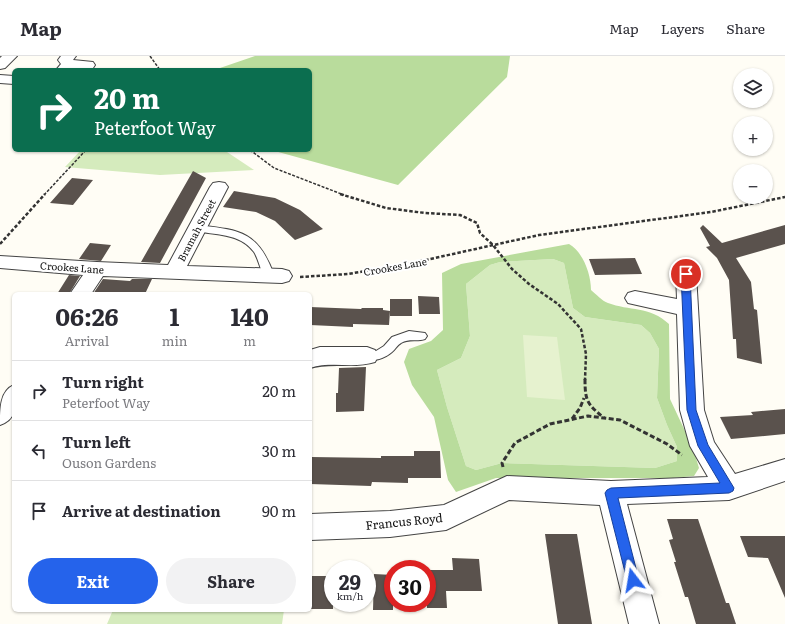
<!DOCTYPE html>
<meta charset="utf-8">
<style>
:root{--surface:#fff;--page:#f2f2f3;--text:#2b2b33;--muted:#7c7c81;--line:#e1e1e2;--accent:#2563eb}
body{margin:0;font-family:Literata,serif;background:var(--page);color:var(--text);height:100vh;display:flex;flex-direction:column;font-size:15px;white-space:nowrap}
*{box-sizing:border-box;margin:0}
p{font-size:13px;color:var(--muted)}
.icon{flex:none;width:22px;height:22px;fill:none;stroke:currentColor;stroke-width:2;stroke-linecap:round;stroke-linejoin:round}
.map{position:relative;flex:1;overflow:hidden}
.panel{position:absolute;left:12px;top:236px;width:300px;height:320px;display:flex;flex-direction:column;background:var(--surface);border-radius:6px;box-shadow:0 1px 3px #0004}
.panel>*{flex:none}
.guide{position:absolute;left:12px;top:12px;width:300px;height:84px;border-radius:6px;box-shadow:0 1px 3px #0004;background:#0b6e4f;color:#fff;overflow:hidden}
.tools{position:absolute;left:733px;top:12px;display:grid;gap:8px}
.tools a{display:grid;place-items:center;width:40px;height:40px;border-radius:50%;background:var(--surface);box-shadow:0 1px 3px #0004;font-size:20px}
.speed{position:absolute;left:324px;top:504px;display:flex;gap:8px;font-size:20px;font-weight:700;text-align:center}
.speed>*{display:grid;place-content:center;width:52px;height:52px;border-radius:50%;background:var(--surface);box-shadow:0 1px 3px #0004;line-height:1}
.speed small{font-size:10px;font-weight:400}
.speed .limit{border:6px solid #d22;background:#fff;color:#111}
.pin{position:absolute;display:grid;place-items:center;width:34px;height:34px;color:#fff;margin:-17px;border:2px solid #fff;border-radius:50%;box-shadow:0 1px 4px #0007}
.me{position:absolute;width:44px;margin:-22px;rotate:346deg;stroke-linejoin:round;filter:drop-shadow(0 0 3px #0008)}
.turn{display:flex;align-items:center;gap:14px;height:84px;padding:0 16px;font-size:18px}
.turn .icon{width:52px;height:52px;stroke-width:2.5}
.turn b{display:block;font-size:28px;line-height:34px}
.eta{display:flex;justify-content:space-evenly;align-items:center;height:68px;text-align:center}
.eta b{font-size:24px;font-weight:700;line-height:28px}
.action{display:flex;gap:8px;margin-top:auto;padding:8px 16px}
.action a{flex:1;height:46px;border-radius:24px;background:var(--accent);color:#fff;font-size:16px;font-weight:700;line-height:46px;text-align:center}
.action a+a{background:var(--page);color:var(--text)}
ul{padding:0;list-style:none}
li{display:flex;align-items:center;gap:12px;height:60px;padding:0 16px;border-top:1px solid var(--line)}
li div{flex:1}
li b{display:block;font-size:15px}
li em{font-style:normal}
header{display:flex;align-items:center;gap:24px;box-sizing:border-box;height:56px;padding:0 20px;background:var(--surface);border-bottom:1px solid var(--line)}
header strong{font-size:19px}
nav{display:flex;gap:22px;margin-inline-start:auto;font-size:14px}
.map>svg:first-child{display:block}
.green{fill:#d5ebbd}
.forest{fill:#b9dc9c;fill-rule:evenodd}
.pitch{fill:#e6f2cf}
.building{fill:#5a524d}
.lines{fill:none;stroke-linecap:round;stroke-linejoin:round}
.lane-casing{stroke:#444;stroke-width:2}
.street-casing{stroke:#444;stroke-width:2}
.path-far2{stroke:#333;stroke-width:1.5;stroke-dasharray:3 1.5;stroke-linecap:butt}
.path-far1{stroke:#333;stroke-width:2.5;stroke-dasharray:3.5 2;stroke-linecap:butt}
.path{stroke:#333;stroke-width:3;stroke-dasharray:5 2.5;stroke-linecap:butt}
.lane{fill:#fff;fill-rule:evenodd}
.street{fill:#fff;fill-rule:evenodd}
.route{fill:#2563eb;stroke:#184099}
.labels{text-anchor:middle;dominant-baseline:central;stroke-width:4;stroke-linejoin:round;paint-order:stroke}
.street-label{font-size:10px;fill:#111;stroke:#fff}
.near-street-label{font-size:12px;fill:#111;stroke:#fff}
</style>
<header>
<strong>Map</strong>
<nav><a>Map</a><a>Layers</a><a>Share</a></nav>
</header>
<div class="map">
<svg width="785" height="568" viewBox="0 0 785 568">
<rect width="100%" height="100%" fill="#fffdf5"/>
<path class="green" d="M81,94H224L254,114L160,119L65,111Z
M553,203L564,207L573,252L585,261L641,269L650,277L659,293L657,342L667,369L677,391V405L655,412L502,407L476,414L466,410L447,351L437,314L461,302L470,280L466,228L490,209L500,206Z
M113,554H284L282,568H107Z"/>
<path class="forest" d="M255,0H510L507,21L398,129L271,94H310V14H224L220,12Z
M569,188C583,196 591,218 591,234C596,238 602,245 608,247C629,255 650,250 669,268L670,343L693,392L699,412L694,420L673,422H496L456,436L448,424L434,361L412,329L404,306L409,293L431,285L443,274L442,217L461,208ZM553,203L564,207L573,252L585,261L641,269L650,277L659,293L657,342L667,369L677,391V405L655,412L502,407L476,414L466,410L447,351L437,314L461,302L470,280L466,228L490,209L500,206Z"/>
<path class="pitch" d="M523,279L557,281L565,344L527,341Z"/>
<path class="building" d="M193,115L206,122L160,207L141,206Z
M72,122L93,124L73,149L50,147Z
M234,135L275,142L300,154L323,173L295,184L275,165L256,156L223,151Z
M703,169L722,187L785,169V188L736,202L751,226L754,253L757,254L762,308L737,302L736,283H733L729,224L717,202L706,191L710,190L700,172Z
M90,187L111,189L101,205L79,203Z
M635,202L642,218L595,219L589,203Z
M69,219L80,220L69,238H57Z
M103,223L130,225L132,223H152L145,238H93Z
M418,240L439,241L440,258H419Z
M390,243H412V260H390Z
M310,251L361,253L362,252H383V254L390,255L389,269L353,268V271L310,269Z
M366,311L364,355L336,356V337H338L339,312Z
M785,353V378L731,383L720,361L753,359L751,356Z
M414,395H440L441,422H408V427L372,426L371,430L310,428L311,401L381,402V400H414Z
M667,463H698L726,547H729L736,568H696L688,541H685L674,506H676L669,484L673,483Z
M545,478H577L592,568H558Z
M740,480H785V542L768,502L748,501Z
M452,502L479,503L482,535H446L447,552H427V514H453Z
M374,518L393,519V554H373Z
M310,520H333V553H310Z"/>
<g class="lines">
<defs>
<path id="lane" d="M197,169C240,174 258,175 274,219L273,222H265C260,214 259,204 254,196C239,176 215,180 193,174L192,172L193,170Z
M409,275L425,277L427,280L425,283C417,286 409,282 401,287C397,289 395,294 392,296C384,303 373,306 363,303L361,300L363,297L376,295L384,290L392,281Z"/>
<path id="street" d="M2,0H17L5,12L0,13V2Z
M61,0H76L73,4L93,6L95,9L93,12H72L71,14H56L61,8L58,4Z
M0,19L14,20V28L0,27Z
M219,126L225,127L228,131L187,210L282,213L289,215L292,220L289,225L282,227L103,220L91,238H70L83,219L0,212V200L97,206L168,209L210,131L213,127Z
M686,211L693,213L696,218L704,354L714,386L735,418L785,403V425L729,444L627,448L659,568H629L600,449L509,444L446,474L390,481L310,484V458L390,455L444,449L507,420L611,425L708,421L690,390L680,354L677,258L628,247L625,242L628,237L635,235L677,243L676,218L679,213Z
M320,291H367L375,294L378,300L375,306C354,313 331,305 310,312V294Z
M14,329C14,346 20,362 0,369C0,352 0,335 14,329Z"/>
</defs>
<use href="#lane" class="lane-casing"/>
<use href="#street" class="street-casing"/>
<path class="path-far2" d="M150,0L160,14
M250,94L274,112L344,139
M44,139L86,94"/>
<path class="path-far1" d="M340,138L386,152L425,157L460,159L477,167L480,177L493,189L512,213L529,228L558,248L581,273L586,298L585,324
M0,188L45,138
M300,221L348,218L412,207L539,179L711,156L785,141"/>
<path class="path" d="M585,323C585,345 587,348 604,362
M572,363L580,352L584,342
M503,411L502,407L515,387L550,368L588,360L620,364L667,388L682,399"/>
<use href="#lane" class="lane"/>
<use href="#street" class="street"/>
</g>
<path class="route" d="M683,216H686L690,218L696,354L708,389L734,432L733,435L729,437L618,442L639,524L637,529L633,531L628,529L627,524L605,437L607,434L611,432L720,427L698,390L687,354L681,218Z"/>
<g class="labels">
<g class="street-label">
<text transform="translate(196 174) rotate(-62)">Bramah Street</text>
<text transform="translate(395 210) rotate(-10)">Crookes Lane</text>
<text transform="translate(72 211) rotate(4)">Crookes Lane</text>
</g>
<g class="near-street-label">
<text transform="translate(404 465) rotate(-6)">Francus Royd</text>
</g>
</g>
</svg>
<div class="tools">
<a><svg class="icon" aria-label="layers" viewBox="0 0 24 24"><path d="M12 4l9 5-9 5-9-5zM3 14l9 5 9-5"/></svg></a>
<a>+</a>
<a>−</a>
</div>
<div class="speed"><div>29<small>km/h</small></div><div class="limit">30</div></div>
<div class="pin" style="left:686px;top:218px;background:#d93025"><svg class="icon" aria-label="arrive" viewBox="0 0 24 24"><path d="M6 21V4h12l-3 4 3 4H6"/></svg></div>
<svg class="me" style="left:633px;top:524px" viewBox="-20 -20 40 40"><path d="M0-17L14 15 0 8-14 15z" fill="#2563eb" stroke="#fff" stroke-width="4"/></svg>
<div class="guide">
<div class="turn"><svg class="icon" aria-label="right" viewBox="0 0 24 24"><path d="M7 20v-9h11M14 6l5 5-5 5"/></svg><div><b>20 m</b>Peterfoot Way</div></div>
</div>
<section class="panel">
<div class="eta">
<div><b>06:26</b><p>Arrival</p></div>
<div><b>1</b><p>min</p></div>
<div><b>140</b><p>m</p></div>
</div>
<ul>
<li><svg class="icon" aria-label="right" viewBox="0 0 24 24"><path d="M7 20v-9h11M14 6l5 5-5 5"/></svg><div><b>Turn right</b><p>Peterfoot Way</p></div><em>20 m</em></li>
<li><svg class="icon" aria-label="left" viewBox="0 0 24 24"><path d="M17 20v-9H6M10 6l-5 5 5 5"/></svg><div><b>Turn left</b><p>Ouson Gardens</p></div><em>30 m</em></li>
<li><svg class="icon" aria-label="arrive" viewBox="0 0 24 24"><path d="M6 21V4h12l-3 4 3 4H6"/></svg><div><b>Arrive at destination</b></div><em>90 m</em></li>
</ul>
<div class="action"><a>Exit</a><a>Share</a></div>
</section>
</div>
